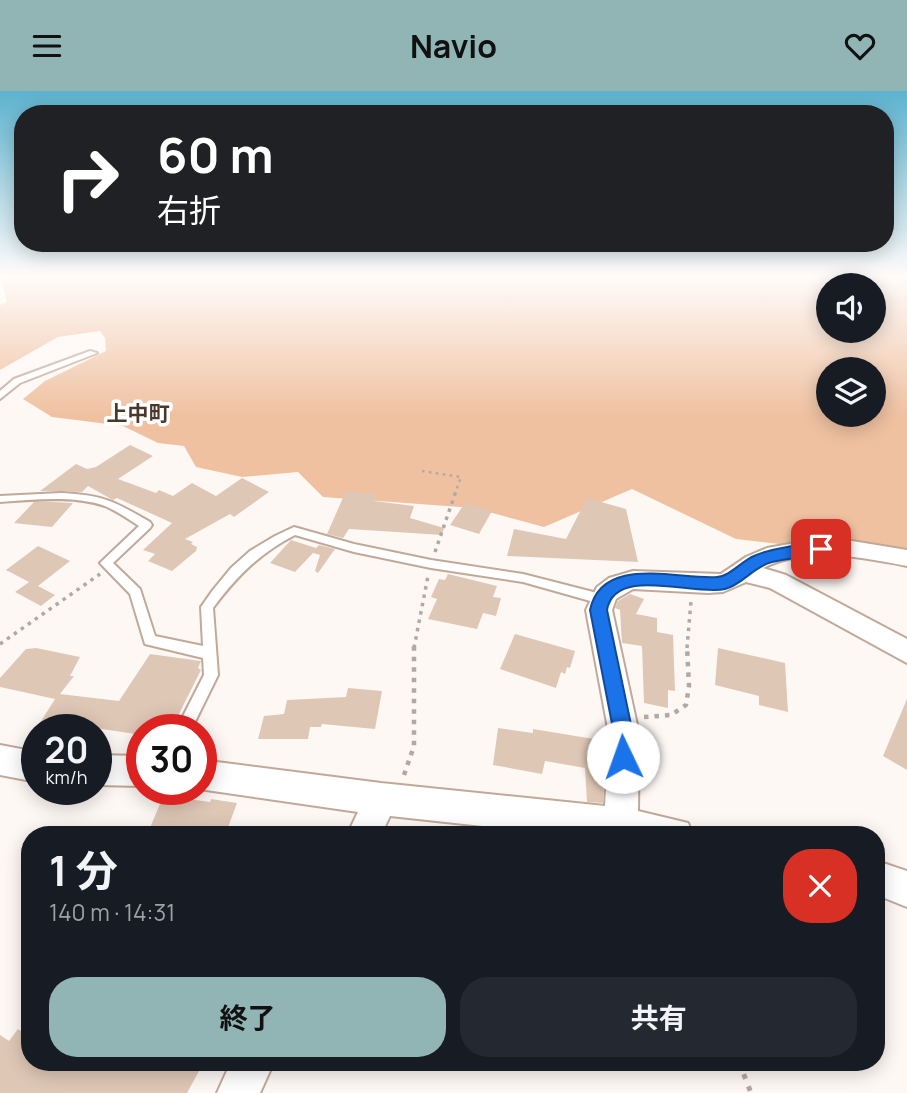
<!DOCTYPE html>
<html lang="ja">
<meta charset="utf-8">
<style>
:root{--surface:#171b24;--page:#242831;--text:#f1f3f6;--muted:#9ea1a6;--accent:#91b4b4}
body{margin:0;font-family:Manrope,"Noto Sans JP",sans-serif;background:var(--page);color:var(--text);height:100vh;display:flex;flex-direction:column;font-size:26px;white-space:nowrap}
*{box-sizing:border-box;margin:0}
p{font-size:23px;color:var(--muted)}
.icon{flex:none;width:38px;height:38px;fill:none;stroke:currentColor;stroke-width:2;stroke-linecap:round;stroke-linejoin:round}
.map{position:relative;flex:1;overflow:hidden}
.panel{position:absolute;left:21px;top:735px;width:864px;height:245px;display:flex;flex-direction:column;background:var(--surface);border-radius:28px;box-shadow:0 4px 18px #0003}
.panel>*{flex:none}
.guide{position:absolute;left:14px;top:14px;width:880px;height:147px;border-radius:28px;box-shadow:0 4px 18px #0003;background:#202124;color:#fff;overflow:hidden}
.fabs{position:absolute;left:816px;top:182px;display:grid;gap:14px}
.fabs a{display:grid;place-items:center;width:70px;height:70px;border-radius:50%;background:var(--surface);box-shadow:0 4px 18px #0003;font-size:35px}
.speed{position:absolute;left:21px;top:623px;display:flex;gap:14px;font-size:35px;font-weight:700;text-align:center}
.speed>*{display:grid;place-content:center;width:91px;height:91px;border-radius:50%;background:var(--surface);box-shadow:0 4px 18px #0003;line-height:1}
.speed small{font-size:18px;font-weight:400}
.speed .limit{border:10px solid #d22;background:#fff;color:#111}
.pin{position:absolute;display:grid;place-items:center;width:60px;height:60px;color:#fff;margin:-30px;border-radius:14px;box-shadow:0 4px 10px #0006}
.me{position:absolute;width:77px;margin:-38px;rotate:357deg;stroke-linejoin:round;filter:drop-shadow(0 0 5px #0008)}
.turn{display:flex;align-items:center;gap:24px;height:147px;padding:0 28px;font-size:32px}
.turn .icon{width:91px;height:91px;stroke-width:2.5}
.turn b{display:block;font-size:49px;line-height:60px}
.round{display:grid;place-items:center;flex:none;width:74px;height:74px;border-radius:28px;background:var(--page)}
.overview{display:flex;align-items:center;justify-content:space-between;height:119px;padding:0 28px}
h1{font-size:42px;font-weight:700;line-height:52px}
.action{display:flex;gap:14px;margin-top:auto;padding:14px 28px}
.action a{flex:1;height:80px;border-radius:28px;background:var(--accent);color:#111;font-size:28px;font-weight:700;line-height:80px;text-align:center}
.action a+a{background:var(--page);color:var(--text)}
header{display:flex;justify-content:space-between;align-items:center;height:91px;padding:0 28px;background:var(--accent);color:#111;font-size:32px;font-weight:700}
.map>svg:first-child{display:block}
.green{fill:#efc1a1;fill-rule:evenodd}
.building{fill:#dfc7b6}
.lines{fill:none;stroke-linecap:round;stroke-linejoin:round}
.service-casing{stroke:#c1a999;stroke-width:4}
.minor-casing{stroke:#c1a999;stroke-width:4}
.path-far3{stroke:#b0a9a5;stroke-width:2.5;stroke-dasharray:2.5 4.5;stroke-linecap:butt}
.path-far2{stroke:#b0a9a5;stroke-width:3.5;stroke-dasharray:3.5 5;stroke-linecap:butt}
.path-far1{stroke:#b0a9a5;stroke-width:4.5;stroke-dasharray:4.5 6;stroke-linecap:butt}
.path{stroke:#b0a9a5;stroke-width:5;stroke-dasharray:5 8;stroke-linecap:butt}
.service{fill:#fff;fill-rule:evenodd}
.minor{fill:#fff;fill-rule:evenodd}
.route{fill:#1a73e8;stroke:#114b97;stroke-width:2}
.labels{text-anchor:middle;dominant-baseline:central;stroke-width:7;stroke-linejoin:round;paint-order:stroke}
.far-quarter-label{font-size:21px;font-weight:bold;fill:#4c382a;stroke:#fff}
</style>
<header><svg class="icon" aria-label="menu" viewBox="0 0 24 24"><path d="M4 6h16M4 12h16M4 18h16"/></svg>Navio<svg class="icon" aria-label="heart" viewBox="0 0 24 24"><path d="M12 20l-8-8c-3-5 5-10 8-4 3-6 11-1 8 4z"/></svg></header>
<div class="map">
<svg width="907" height="1002" viewBox="0 0 907 1002">
<rect width="100%" height="100%" fill="#fef8f5"/>
<path class="green" d="M0,184H907V468L736,448L632,398L544,436L474,417L323,406L298,381L242,386L196,376L184,355L158,352L123,335L52,326L23,308L45,290L106,260L105,247L100,240L58,246L0,279V214L7,211ZM828,194H873V240H828ZM828,278H873V324H828Z"/>
<path class="building" d="M130,354L153,365L118,388L156,402L159,399L173,405L192,392L216,405L242,387L269,401L234,426L230,423L185,448L193,451L191,453L197,456L196,460L172,480L148,470L155,463L143,459L172,432L117,407L113,409L88,395L82,401L40,400L76,373L87,378L96,376Z
M346,400L377,403L374,410L414,415L410,427L444,437L442,444L349,438L343,447L327,443Z
M587,407L626,418L638,471L507,465L514,438L566,448Z
M34,411H53L73,412L52,436L14,432Z
M465,412L492,420L479,443L450,434Z
M291,449L316,457L319,454L335,458L318,482L315,480L320,464L313,462L295,481L270,472Z
M38,455L70,470L38,495L55,504L41,515L15,501L29,491L6,479Z
M448,483L497,495L493,506L501,507L496,525L483,522L477,538L428,528L437,508L431,506L439,488L445,489Z
M630,503L644,508L636,523L657,527V541L673,544L675,600L668,599V617L644,612L642,555L622,552L620,519L615,517L618,510Z
M515,543L575,560L570,577L567,576L565,583L561,581L556,597L500,578Z
M36,557L80,566L70,585H74L60,603L119,610L150,563L201,570L198,577L201,579L171,639H142V644L82,635L80,639H70L38,635L55,608L0,596V587L26,558Z
M718,557L785,572L788,621L759,614V605L715,594Z
M348,597L382,600L375,638L322,633L321,636H310L308,648H258L264,625L284,623L287,609L346,606Z
M907,608V679L883,665Z
M498,637L533,642V638L606,650L603,712L587,711L585,677L545,670L542,683L493,674Z
M167,705L210,711L211,708L237,712L226,742L207,739L205,744H147L162,708Z
M18,938L30,946V971H204L187,1002H0V944L9,950Z"/>
<g class="lines">
<defs>
<path id="service" d="M90,260L97,262L20,292L0,308V300L14,288Z
M61,402C103,404 114,410 150,431L152,434L150,437L113,472L140,498L155,545L203,555L201,516L213,499L231,477L250,460L275,445L294,436L354,453L431,469L523,483L601,503L605,505L607,508L605,511L601,513L523,491L431,477L354,461L295,444C260,462 237,485 213,517L218,584L191,639H176L204,584L203,567L145,553L130,503L100,472L139,435C128,428 117,420 105,415C73,404 33,409 0,411V405Z"/>
<path id="minor" d="M812,449L852,450L907,459V475C862,466 805,455 763,477L786,484L907,548V572L770,497L746,491L723,501L708,502L633,498L616,508L612,519L639,643L638,720L688,732L693,744H567L390,725L381,744H347L358,721L199,698H201V669L381,692L605,715L609,643L586,519L597,496L609,487L633,480L721,483L746,466L767,457Z
M0,654L37,661V691L0,684Z
M96,664L142,665V695L96,694Z
M877,770L907,780V816L877,804Z
M231,971H274L260,1002H217Z"/>
</defs>
<use href="#service" class="service-casing"/>
<use href="#minor" class="minor-casing"/>
<path class="path-far3" d="M422,380L461,386L455,402"/>
<path class="path-far2" d="M435,461L456,400
M0,553L100,483
M414,557L428,485
M687,557L691,510"/>
<path class="path-far1" d="M644,626L671,624L686,614L689,595L687,555
M404,684L414,655V555"/>
<path class="path" d="M739,971L751,1002"/>
<use href="#service" class="service"/>
<use href="#minor" class="minor"/>
</g>
<linearGradient id="sky" x2="0" y2="1"><stop stop-color="#5cb2cf"/><stop offset="0.57" stop-color="#fffcfa"/><stop offset="1" stop-color="#fffcfa" stop-opacity="0"/></linearGradient>
<rect width="907" height="325" fill="url(#sky)"/>
<path class="route" d="M801,453H821L828,458C823,464 783,468 772,471C754,475 742,494 725,498C694,505 615,474 607,519L633,643L630,672L623,675L616,672L614,643L590,519C602,463 678,489 717,486C730,485 742,470 754,465C768,458 786,457 801,453Z"/>
<g class="labels">
<g class="far-quarter-label">
<text x="138" y="322">上中町</text>
</g>
</g>
</svg>
<div class="fabs">
<a><svg class="icon" aria-label="sound" viewBox="0 0 24 24"><path d="M4 9h4l5-4v14l-5-4H4zM17 9q2 3 0 6"/></svg></a>
<a><svg class="icon" aria-label="layers" viewBox="0 0 24 24"><path d="M12 4l9 5-9 5-9-5zM3 14l9 5 9-5"/></svg></a>
</div>
<div class="speed"><div>20<small>km/h</small></div><div class="limit">30</div></div>
<div class="pin" style="left:821px;top:458px;background:#d93025"><svg class="icon" aria-label="arrive" viewBox="0 0 24 24"><path d="M6 21V4h12l-3 4 3 4H6"/></svg></div>
<svg class="me" style="left:623px;top:666px" viewBox="-20 -20 40 40"><circle r="19" fill="#fff"/><path d="M0-13L10 11 0 6-10 11z" fill="#1a73e8"/></svg>
<div class="guide">
<div class="turn"><svg class="icon" aria-label="right" viewBox="0 0 24 24"><path d="M7 20v-9h11M14 6l5 5-5 5"/></svg><div><b>60 m</b>右折</div></div>
</div>
<section class="panel">
<div class="overview"><div><h1>1 分</h1><p>140 m · 14:31</p></div><a class="round" style="background:#d93025;color:#fff"><svg class="icon" aria-label="close" viewBox="0 0 24 24"><path d="M6 6l12 12M18 6L6 18"/></svg></a></div>
<div class="action"><a>終了</a><a>共有</a></div>
</section>
</div>
